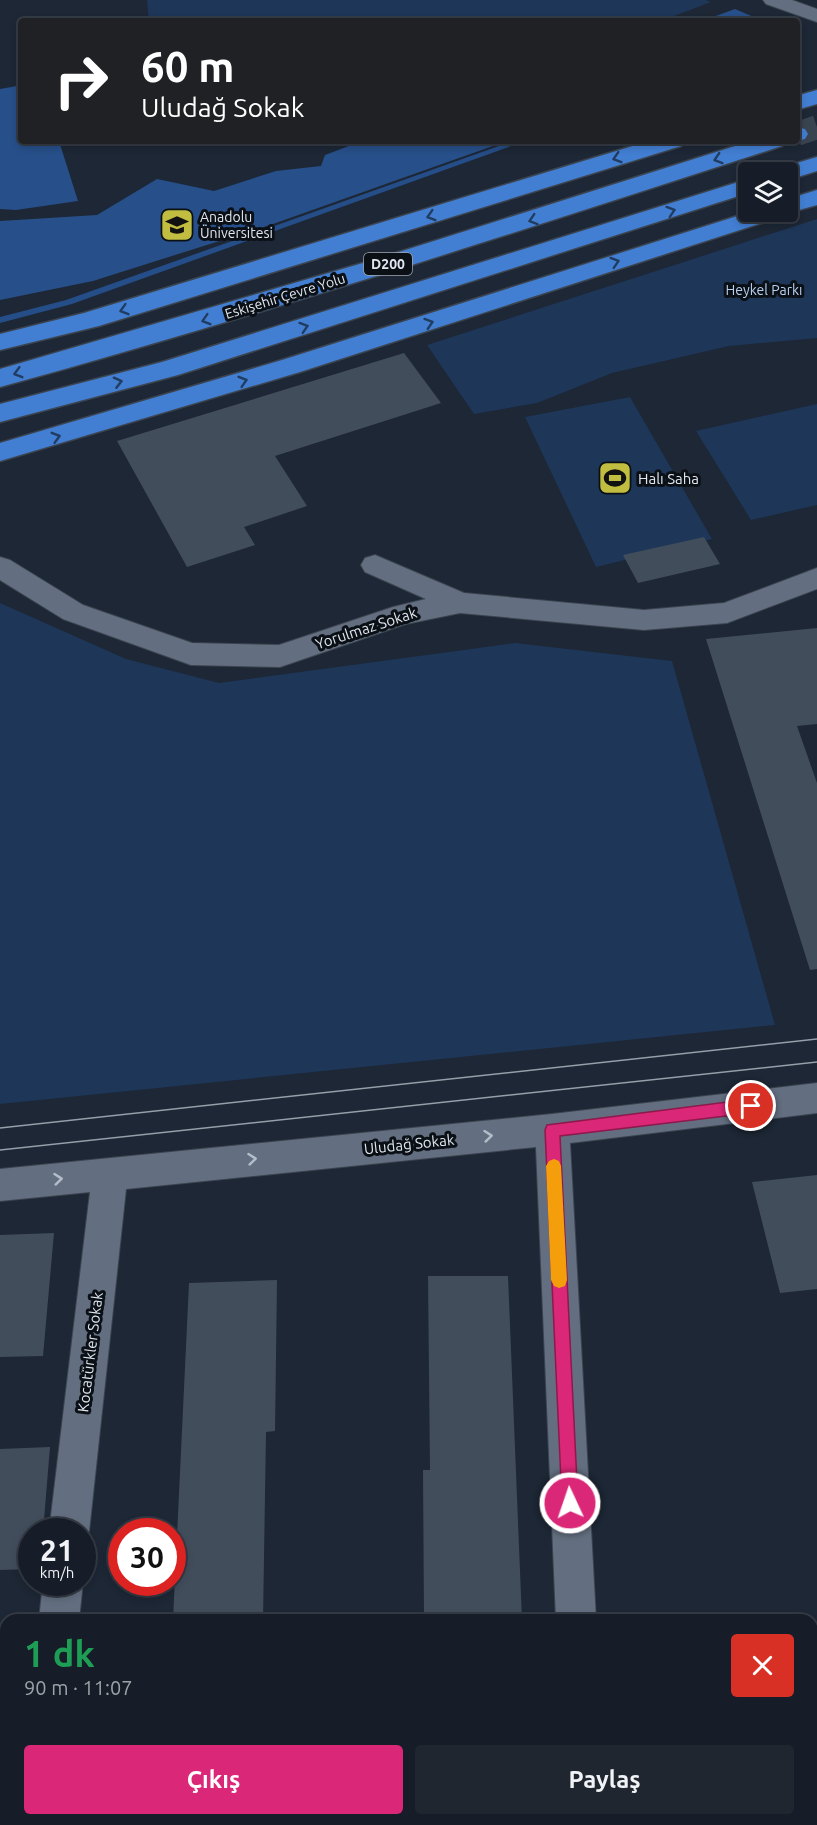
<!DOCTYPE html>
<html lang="tr">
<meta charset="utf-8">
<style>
:root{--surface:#161d28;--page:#1f2630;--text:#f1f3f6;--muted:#9ea2a8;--line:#353b45;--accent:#db2777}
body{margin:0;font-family:Ubuntu,sans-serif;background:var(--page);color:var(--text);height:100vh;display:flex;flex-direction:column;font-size:22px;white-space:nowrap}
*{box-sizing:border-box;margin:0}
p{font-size:20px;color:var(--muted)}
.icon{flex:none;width:33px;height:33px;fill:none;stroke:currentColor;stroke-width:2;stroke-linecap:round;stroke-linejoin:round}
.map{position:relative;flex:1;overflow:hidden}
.sheet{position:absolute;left:0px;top:1614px;width:818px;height:212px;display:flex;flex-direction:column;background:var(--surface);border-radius:18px 18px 0 0;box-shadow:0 3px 9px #0003,0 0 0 2px var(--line)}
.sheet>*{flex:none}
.hud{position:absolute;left:18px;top:18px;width:782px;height:126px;border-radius:6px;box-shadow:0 3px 9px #0003,0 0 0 2px var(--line);background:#202124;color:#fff;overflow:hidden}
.fabs{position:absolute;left:738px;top:162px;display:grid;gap:12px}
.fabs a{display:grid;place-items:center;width:60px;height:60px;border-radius:6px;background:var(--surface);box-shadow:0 3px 9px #0003,0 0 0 2px var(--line);font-size:30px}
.speed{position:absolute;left:18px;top:1518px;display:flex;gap:12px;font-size:30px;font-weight:700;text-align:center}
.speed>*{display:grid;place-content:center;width:78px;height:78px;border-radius:50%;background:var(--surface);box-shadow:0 3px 9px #0003,0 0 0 2px var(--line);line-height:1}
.speed small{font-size:15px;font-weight:400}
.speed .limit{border:9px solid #d22;background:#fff;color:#111}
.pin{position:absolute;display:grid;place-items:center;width:51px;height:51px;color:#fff;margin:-26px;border:3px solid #fff;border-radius:50%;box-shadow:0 2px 6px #0007}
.me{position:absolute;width:66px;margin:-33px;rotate:357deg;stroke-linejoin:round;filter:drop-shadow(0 0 4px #0008)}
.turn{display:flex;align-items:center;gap:21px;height:126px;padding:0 24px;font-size:27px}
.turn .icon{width:78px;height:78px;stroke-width:2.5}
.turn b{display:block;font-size:42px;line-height:51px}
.round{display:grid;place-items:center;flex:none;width:63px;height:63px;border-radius:6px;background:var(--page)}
.overview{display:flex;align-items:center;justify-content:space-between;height:102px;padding:0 24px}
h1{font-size:36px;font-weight:700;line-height:45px;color:#1e9e55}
.cta{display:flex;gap:12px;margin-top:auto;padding:12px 24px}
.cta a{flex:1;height:69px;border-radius:6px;background:var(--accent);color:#fff;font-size:24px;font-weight:700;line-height:69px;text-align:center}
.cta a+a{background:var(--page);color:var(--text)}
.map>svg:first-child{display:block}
.green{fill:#1e3658}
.forest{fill:#274f89}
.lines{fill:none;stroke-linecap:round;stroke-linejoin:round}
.stream{fill:#254d87;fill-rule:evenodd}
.building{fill:#424d5c}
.trunk-tunnel{stroke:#3a4451;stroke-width:24;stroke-dasharray:24 12;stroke-linecap:butt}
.minor-casing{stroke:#3b444f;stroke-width:2}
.trunk-casing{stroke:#3b444f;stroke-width:3}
.minor{fill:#636f80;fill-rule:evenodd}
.trunk{fill:#427ed2;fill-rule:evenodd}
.tram{stroke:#969ea9;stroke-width:1.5}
.oneway{stroke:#213c61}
.oneway2{stroke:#b4bdc9}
.route{fill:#db2777;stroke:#8e194d;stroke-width:1.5}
.slow{fill:#f59e0b}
.labels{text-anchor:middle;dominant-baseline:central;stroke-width:6;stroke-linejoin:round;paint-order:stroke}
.far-poi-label{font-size:14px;fill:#e0e7f0;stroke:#0b1016;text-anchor:start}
.shield{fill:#0b1016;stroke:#a0a6af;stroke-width:1.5}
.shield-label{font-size:14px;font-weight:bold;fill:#e0e7f0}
.far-park-label{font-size:14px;fill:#b8d0f2;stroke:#0b1016}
.far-street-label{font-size:14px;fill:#e0e7f0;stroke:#0b1016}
.poi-label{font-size:15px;fill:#e0e7f0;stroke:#0b1016;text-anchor:start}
.street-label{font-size:15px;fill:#e0e7f0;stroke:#0b1016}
</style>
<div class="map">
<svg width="817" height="1825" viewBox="0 0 817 1825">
<rect width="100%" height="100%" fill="#1d2735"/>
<path class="green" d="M147,0H706L711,2L661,21H149Z
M817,219V338L729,346L612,373L537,403L474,414L427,345Z
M630,397L712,539L596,567L525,417Z
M817,404V505L751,520L696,431Z
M0,603L126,659L219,683L515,643L672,661L775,1025L0,1104Z"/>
<path class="forest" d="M735,9L763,21H702Z
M17,86L21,90V141H59L78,201L16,210L0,209V89Z
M362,141H507L273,224L93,281L0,300V221L97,215L157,179L214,191L276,171L321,166L325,155Z"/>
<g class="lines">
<path class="stream" d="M513,141H525L72,304L0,323V317L66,300Z"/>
</g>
<path class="building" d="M404,353L441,403L275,456L307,506L244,527L255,545L187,567L117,441Z
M704,537L720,564L638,583L623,555Z
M817,628V724L797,726L817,783V969L810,970L706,639Z
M817,1175V1289L780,1293L752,1182Z
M54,1233L43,1356L0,1357V1235Z
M428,1276H508L522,1620H424L423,1470H430Z
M277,1280L275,1431L266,1432L263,1620H173L189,1283Z
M50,1447L43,1532H32V1569L0,1570V1449Z"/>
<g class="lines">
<path class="trunk-tunnel" d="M797,134L817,127"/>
<defs>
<path id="minor" d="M763,0H792L817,9V22L766,4Z
M375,555L464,593L644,610L724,603L817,568V589L727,623L644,630L460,613L406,624L280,667L191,665L63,619L0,580V557L10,560L83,605L192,643L279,645L393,607L426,599L365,572L361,565L365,558Z
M817,1083V1113L570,1143L596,1620H556L536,1147L126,1189L89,1532L82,1546V1532H49L90,1192L0,1201V1169L552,1114Z
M82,1581L83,1582L79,1620H39L43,1582Z
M812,1771H817V1813H812Z
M14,1820H58L57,1825H13Z
M564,1820H623L620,1825H565Z"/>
<path id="trunk" d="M817,90V104L796,110V96Z
M796,127L805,129L808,134L805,139L796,141Z
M649,141H684L681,146L99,326L0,350V334L84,313Z
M751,141H785L782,146C523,230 263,315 0,387V369L380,258Z
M817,157V171L788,180V172H777L780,168Z
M748,179V193L178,375L0,422V404L162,362Z
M817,190V205L788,213L784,212L780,217L300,372L0,461V443L282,360L750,212H788V199Z"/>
</defs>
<use href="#minor" class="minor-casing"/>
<use href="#trunk" class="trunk-casing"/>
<use href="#minor" class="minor"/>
<use href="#trunk" class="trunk"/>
<path class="tram" d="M0,1128L817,1039
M0,1150L817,1062"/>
</g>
<defs><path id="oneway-chevron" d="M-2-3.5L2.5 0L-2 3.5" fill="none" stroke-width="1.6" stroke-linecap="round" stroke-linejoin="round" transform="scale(1.5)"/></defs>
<g class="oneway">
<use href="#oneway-chevron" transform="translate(617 158) rotate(163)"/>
<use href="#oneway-chevron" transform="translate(718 159) rotate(162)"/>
<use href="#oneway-chevron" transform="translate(671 211) rotate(-18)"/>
<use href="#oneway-chevron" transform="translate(431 216) rotate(163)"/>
<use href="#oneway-chevron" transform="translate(533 220) rotate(162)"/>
<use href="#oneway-chevron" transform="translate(615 262) rotate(-18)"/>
<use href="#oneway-chevron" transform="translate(124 310) rotate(163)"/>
<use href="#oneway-chevron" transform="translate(206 320) rotate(163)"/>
<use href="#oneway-chevron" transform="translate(429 323) rotate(-18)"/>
<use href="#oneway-chevron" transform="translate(304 327) rotate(-18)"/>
<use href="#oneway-chevron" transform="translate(18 373) rotate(164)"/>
<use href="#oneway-chevron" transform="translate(243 381) rotate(-17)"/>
<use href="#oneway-chevron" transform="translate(118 382) rotate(-14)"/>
<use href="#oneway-chevron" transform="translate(56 437) rotate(-16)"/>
</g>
<g class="oneway2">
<use href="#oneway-chevron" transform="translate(488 1136) rotate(-6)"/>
<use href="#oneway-chevron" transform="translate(252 1159) rotate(-6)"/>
<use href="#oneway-chevron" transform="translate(58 1179) rotate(-6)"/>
</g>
<path class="route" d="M751,1099L756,1101L758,1106L756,1111L751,1113L560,1136L578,1503L576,1509L570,1512L564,1509L562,1503L545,1130L547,1125Z"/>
<path class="slow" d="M554,1159L559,1161L561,1166L567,1280L565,1286L559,1288L554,1286L551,1280L546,1166L549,1161Z"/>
<defs>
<symbol id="university-square" viewBox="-11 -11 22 22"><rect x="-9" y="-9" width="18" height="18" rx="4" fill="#c1bd40" stroke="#0b1016"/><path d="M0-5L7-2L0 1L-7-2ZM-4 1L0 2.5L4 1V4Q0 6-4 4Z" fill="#111"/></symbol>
<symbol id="stadium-square" viewBox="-11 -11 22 22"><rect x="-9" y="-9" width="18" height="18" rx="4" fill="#c1bd40" stroke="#0b1016"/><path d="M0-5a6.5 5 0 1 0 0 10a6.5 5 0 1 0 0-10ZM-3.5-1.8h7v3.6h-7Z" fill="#111"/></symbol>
</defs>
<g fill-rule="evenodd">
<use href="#university-square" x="158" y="206" width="38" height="38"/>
<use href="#stadium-square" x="596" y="459" width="38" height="38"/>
</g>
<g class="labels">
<g class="far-poi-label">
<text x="200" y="217">Anadolu<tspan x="200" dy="16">Üniversitesi</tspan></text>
</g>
<rect class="shield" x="364" y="253" width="48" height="22" rx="4.5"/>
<g class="shield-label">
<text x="388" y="264">D200</text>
</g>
<g class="far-park-label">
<text x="764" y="290">Heykel Parkı</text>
</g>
<g class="far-street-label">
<text transform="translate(285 296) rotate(-17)">Eskişehir Çevre Yolu</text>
</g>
<g class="poi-label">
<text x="638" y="478">Halı Saha</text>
</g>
<g class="street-label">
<text transform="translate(366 628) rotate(-18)">Yorulmaz Sokak</text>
<text transform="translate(409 1144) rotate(-6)">Uludağ Sokak</text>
<text transform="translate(90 1352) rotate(-83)">Kocatürkler Sokak</text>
</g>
</g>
</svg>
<div class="fabs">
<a><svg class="icon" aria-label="layers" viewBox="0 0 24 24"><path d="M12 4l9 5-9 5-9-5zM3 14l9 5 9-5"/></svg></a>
</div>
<div class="speed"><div>21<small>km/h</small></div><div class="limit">30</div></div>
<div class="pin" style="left:751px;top:1106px;background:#d93025"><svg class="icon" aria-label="arrive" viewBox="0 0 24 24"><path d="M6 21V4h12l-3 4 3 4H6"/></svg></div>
<svg class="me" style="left:570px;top:1503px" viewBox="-20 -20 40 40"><circle r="17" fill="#db2777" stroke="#fff" stroke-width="3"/><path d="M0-11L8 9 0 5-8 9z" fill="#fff"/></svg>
<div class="hud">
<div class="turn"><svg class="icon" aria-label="right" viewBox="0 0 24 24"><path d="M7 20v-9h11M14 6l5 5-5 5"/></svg><div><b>60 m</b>Uludağ Sokak</div></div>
</div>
<section class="sheet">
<div class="overview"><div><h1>1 dk</h1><p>90 m · 11:07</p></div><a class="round" style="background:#d93025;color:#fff"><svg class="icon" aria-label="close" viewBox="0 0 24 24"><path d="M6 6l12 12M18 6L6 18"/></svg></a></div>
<div class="cta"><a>Çıkış</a><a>Paylaş</a></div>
</section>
</div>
